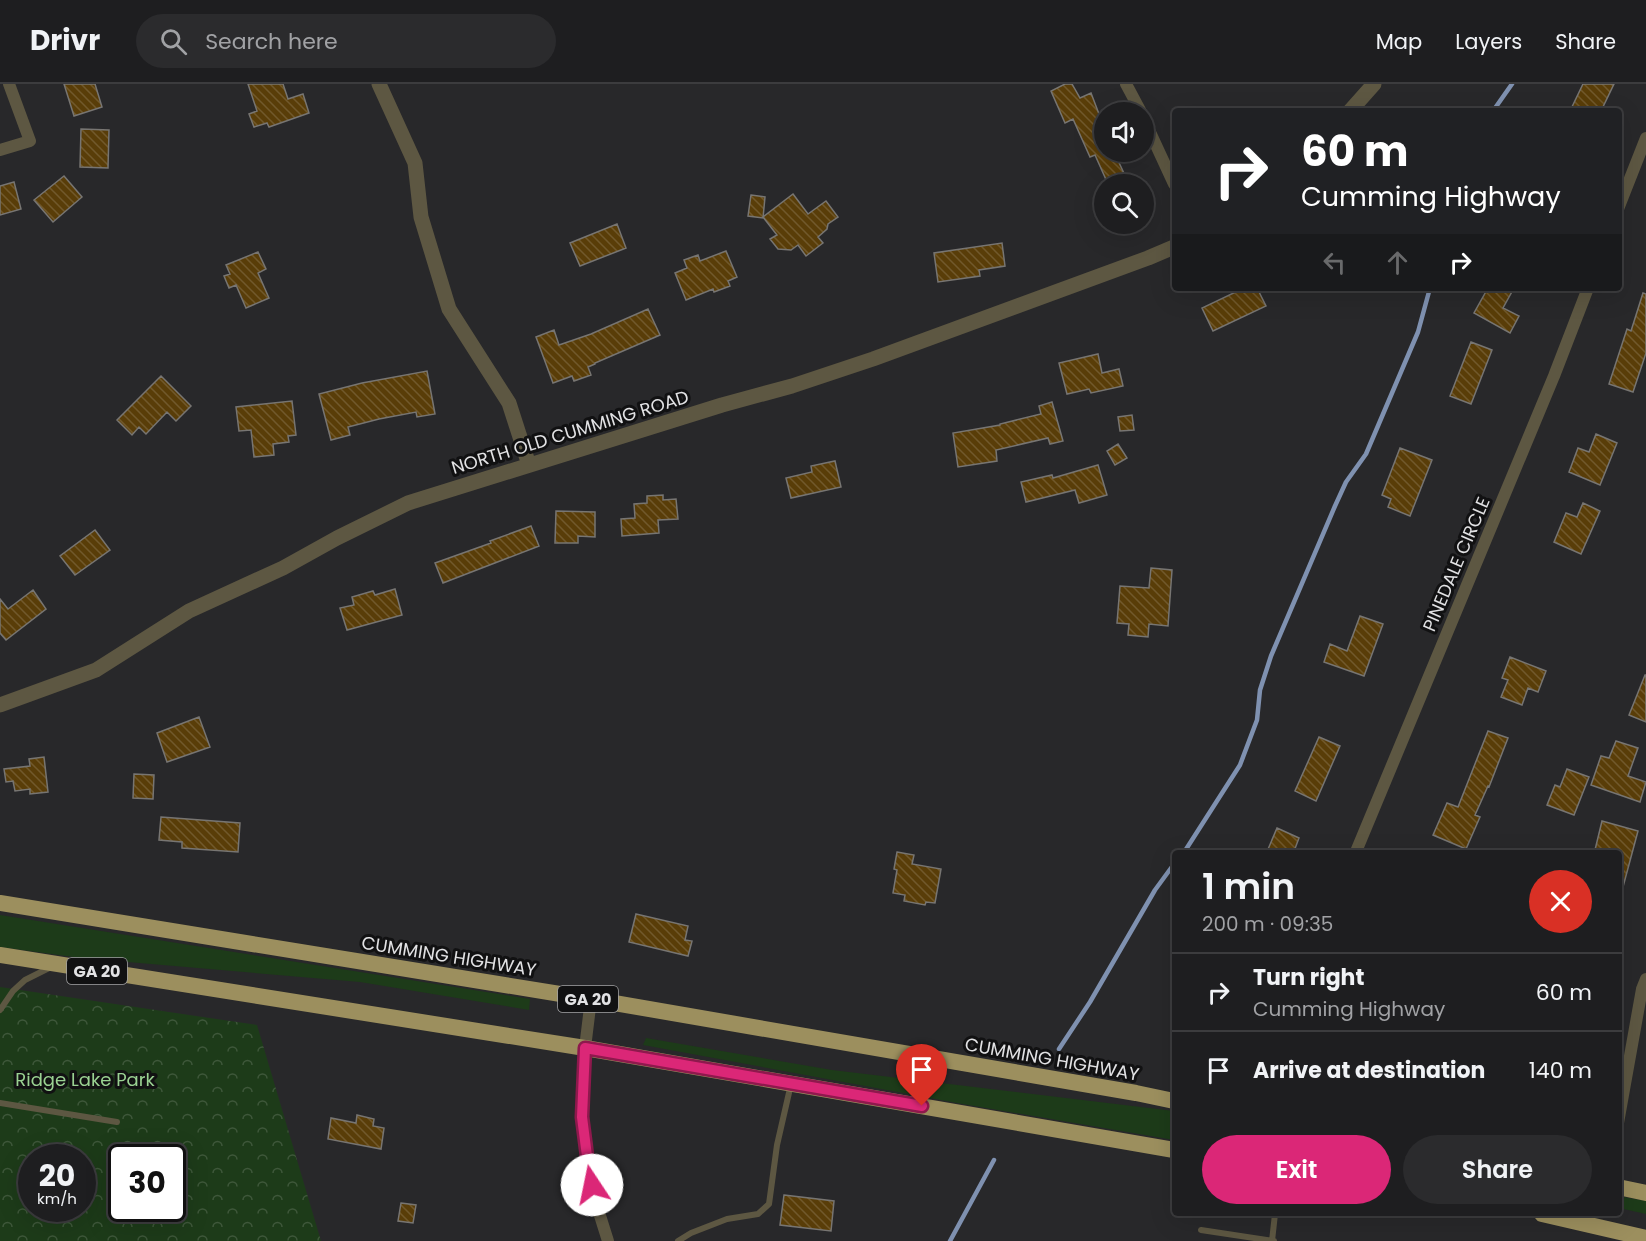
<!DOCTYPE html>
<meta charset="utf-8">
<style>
:root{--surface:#1e1e20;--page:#2b2b2d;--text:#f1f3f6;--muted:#a1a2a5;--line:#3c3c3e;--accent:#db2777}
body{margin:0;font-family:Poppins,sans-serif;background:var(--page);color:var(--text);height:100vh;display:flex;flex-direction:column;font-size:22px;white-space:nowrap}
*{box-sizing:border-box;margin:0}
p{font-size:20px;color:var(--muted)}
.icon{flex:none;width:33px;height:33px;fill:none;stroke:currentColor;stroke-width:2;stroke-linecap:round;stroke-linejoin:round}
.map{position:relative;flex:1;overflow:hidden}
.details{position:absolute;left:1172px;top:766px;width:450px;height:366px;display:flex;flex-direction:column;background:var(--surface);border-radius:6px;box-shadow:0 6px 24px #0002,0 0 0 2px var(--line)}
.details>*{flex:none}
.hud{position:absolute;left:1172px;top:24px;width:450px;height:183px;border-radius:6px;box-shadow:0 6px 24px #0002,0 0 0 2px var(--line);background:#202124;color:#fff;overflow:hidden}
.fabs{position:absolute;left:1094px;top:18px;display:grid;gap:12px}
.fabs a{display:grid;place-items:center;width:60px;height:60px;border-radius:50%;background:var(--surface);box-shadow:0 6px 24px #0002,0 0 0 2px var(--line);font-size:30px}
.speed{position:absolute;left:18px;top:1060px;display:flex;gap:12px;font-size:30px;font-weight:700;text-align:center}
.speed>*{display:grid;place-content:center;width:78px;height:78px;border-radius:50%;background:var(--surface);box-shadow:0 6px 24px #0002,0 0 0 2px var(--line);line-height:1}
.speed small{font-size:15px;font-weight:400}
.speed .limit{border:3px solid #111;border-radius:9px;background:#fff;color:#111}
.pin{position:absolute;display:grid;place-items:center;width:51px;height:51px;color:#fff;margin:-62px -26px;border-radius:50% 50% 50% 0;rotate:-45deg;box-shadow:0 0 6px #0007}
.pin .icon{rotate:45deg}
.me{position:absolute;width:66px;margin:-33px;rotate:349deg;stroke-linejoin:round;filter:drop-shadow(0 0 4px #0008)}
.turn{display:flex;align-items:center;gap:21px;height:126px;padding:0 30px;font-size:27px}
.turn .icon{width:78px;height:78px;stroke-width:2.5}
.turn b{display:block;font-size:42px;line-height:51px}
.lanes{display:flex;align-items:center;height:57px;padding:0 30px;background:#0003;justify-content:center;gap:30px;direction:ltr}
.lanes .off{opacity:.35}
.round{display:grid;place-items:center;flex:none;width:63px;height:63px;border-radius:32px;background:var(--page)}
.headline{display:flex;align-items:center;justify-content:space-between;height:102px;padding:0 30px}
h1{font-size:36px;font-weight:600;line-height:45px}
.primary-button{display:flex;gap:12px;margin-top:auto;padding:12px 30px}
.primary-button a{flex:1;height:69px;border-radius:36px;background:var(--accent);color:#fff;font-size:24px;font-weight:600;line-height:69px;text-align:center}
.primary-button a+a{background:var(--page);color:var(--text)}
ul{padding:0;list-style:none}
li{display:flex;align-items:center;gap:18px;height:78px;padding:0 30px;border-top:2px solid var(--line)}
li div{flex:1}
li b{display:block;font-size:22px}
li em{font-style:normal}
header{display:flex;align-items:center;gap:36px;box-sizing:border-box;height:84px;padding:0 30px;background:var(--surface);border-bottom:2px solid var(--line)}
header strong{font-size:28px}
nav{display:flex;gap:33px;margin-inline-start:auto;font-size:21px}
.search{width:420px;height:54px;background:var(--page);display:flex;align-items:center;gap:15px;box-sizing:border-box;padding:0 21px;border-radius:33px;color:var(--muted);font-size:22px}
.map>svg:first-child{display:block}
.grass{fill:#1d3b19}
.park{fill:url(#park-crowns);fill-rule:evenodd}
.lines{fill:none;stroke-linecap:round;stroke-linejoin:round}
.stream{stroke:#7f91b0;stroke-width:4.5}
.building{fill:url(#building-back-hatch);stroke:#777572;stroke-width:1.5}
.service{stroke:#5d5742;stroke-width:6}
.minor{stroke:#5d5742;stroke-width:12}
.tertiary{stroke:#5d5742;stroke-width:15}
.trunk{stroke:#9c8f5e;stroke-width:16}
.route-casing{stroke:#8e194d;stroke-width:15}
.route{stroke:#db2777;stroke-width:10}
.labels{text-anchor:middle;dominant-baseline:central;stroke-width:6;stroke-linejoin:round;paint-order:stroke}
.shield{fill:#111112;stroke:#a3a3a5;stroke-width:1.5}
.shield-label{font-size:16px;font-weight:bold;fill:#e2e2e4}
.street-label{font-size:18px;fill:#e2e2e4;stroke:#111112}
.park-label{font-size:18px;fill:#9ad292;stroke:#111112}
</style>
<header>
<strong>Drivr</strong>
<div class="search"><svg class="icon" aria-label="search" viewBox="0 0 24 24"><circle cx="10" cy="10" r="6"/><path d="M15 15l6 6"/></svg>Search here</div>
<nav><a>Map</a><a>Layers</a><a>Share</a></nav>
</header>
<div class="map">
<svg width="1646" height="1157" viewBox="0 0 1646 1157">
<defs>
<pattern id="park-crowns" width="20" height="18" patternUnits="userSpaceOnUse" patternTransform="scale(1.5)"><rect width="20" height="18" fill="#1d3b19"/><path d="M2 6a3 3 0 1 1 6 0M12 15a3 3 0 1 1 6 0" fill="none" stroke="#3e573a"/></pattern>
<pattern id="building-back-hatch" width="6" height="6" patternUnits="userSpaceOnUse" patternTransform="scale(1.5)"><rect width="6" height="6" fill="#593d08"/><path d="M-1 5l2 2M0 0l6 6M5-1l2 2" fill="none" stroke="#71592c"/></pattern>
</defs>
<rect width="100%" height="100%" fill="#28282a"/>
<path class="grass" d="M0,831L530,915L529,926L360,898L81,874L0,863Z
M646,954L832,986L1174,1027V1056L957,1019L643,961Z
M1618,1112L1646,1117V1130L1619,1124Z"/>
<path class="park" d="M0,903L257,941L321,1157H0ZM32,1074H82V1125H32ZM122,1074H172V1125H122Z"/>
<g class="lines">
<path class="stream" d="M1493,27L1512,0
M1183,770L1240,681L1257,636L1260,606L1271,572L1335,422L1346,398L1366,370L1418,248L1430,204
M1059,965L1090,918L1155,806L1174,780
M950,1157L994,1076"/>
</g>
<path class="building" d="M64,0H95L102,23L74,32Z
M248,0H283L288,15L303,10L309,29L269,43L267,39L254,43L249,30L257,27Z
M1065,0H1072L1080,14L1091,9L1104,43L1103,68H1114L1129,100H1108L1095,71L1090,73L1073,35L1065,39L1051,7Z
M1583,0H1614L1601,27H1570Z
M81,45L109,46L108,84L80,83Z
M64,92L82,113L53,138L34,116Z
M14,98L21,125L0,131V102Z
M793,110L808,130L826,117L838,133L828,140L827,145L818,153L823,159L806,172L798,161L791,166L778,165L770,155L777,151L763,133Z
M751,111L765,113L763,134L748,132Z
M617,140L626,164L580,182L570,159Z
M1002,159L1005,182L979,186L980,192L938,198L934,169Z
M726,167L737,193L728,197L730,202L714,208L713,205L686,216L675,189L687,184L684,176L698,171L700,177Z
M258,168L266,185L258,189L269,214L246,224L236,201L229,204L224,192L230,190L226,181Z
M1244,204H1257L1266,222L1213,247L1202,224Z
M1488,204H1514L1503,224L1519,232L1510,249L1474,229Z
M1643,209L1646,210V269L1633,308L1609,300L1627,245L1631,247Z
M648,225L660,251L595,279V280L588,283L591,291L574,297L572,292L553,299L536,253L554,246L559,261L591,250Z
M1471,258L1492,266L1471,320L1450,312Z
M1098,270L1102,289L1119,285L1123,302L1091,309L1089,305L1067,310L1059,279Z
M427,287L435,330L417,333L416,328L379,335L348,343L350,351L331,356L319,310L362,299Z
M161,292L191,322L176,337L167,328L146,350L139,343L132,351L117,336Z
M292,317L296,351L288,352L289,358L273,360L274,371L254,373L251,346L239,347L236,323Z
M1052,318L1063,357L1050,360L1048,354L996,366L997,377L958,383L953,349L1000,341V340L1041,330L1039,322Z
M1132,331L1134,346L1120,347L1118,333Z
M1596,350L1617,359L1600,401L1569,388L1578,364L1589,368Z
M1118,360L1127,374L1115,381L1107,367Z
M1400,364L1432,376L1410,432L1388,423L1391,415L1382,411Z
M835,377L841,403L791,414L786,394L812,388L811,382Z
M1098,381L1107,411L1079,419L1075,406L1026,418L1021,398L1052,391L1053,394Z
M663,411V416L676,415L678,435L658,436L659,449L622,452L621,435L635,434L634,420L647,419V412Z
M1583,419L1600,427L1581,470L1554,458L1566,429L1577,433Z
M556,427L595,428V453L578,452V459H555Z
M531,442L539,462L443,499L435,479L491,459L490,457Z
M95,446L110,466L75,491L60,472Z
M1151,484L1172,486L1168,542L1149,540L1148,553L1128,551L1129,540L1117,539L1120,502L1149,504Z
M395,505L402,531L347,546L340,524L354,521L352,513L373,507L375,511Z
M33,506L46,525L6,556L0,549V515L8,525Z
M1360,532L1383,540L1364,592L1324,578L1330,560L1347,567Z
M1510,573L1546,587L1538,608L1528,604L1522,621L1501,613L1508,596L1502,594Z
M1645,591H1646V638L1629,631Z
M199,633L210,663L167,678L157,649Z
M1488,647L1508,654L1489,703L1488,702L1475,731L1480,733L1466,765L1433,751L1447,719L1458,723Z
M1319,653L1340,662L1316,717L1295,707Z
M1616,657L1638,664L1628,692L1646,698L1640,718L1591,701L1601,672L1609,674Z
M44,673L48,708L30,710V705L15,707L13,697L6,698L4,685L30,682L29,675Z
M1567,685L1589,693L1574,731L1547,721L1555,701L1560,703Z
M134,690L154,691L153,715L133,714Z
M161,733L240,739L238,768L182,764V758L159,756Z
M1602,737L1638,747L1623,803L1618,802V770H1594Z
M1277,744L1299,754L1293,770H1266Z
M897,768L914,771L912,780L941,785L935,819L926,818L925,821L904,817L905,811L893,809L897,786L894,785Z
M636,830L688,842L685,856L692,857L688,872L629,858Z
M357,1031L374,1035L373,1042L384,1044L381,1065L328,1055L331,1034L356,1039Z
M784,1111L834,1117L831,1147L780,1141Z
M401,1119L416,1121L413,1139L398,1137Z"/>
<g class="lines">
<path class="service" d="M0,926L13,907L25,896L51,883
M0,1019L117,1038
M1201,1146L1274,1157
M678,1157L691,1149L727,1135L758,1130L769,1120L777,1061L791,1000
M1272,1157L1275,1130"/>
<path class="minor" d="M1126,0L1141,28
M1143,33L1174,100
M0,66L30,57L9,0
M1618,125L1646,54
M1355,770L1554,292L1588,204
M591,915L585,964L582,1033L588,1080L597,1122L608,1157
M1618,1039L1642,905L1646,895"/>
<path class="tertiary" d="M379,0L415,79L421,133L449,225L509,319L529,381
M1350,27L1374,0
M0,621L96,586L189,527L283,484L337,454L408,419L722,321L792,302L873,275L1148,174L1174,163"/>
<path class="trunk" d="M0,819L591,915L1136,1009L1174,1017
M0,871L585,964L1174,1066
M1618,1103L1646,1109
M1542,1130L1646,1154"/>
</g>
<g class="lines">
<defs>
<path id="route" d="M592,1101L588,1080L582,1033L585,964L922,1022"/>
</defs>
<use href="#route" class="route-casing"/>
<use href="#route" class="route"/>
</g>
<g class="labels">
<g class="shield">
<rect x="67" y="874" width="60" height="26" rx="4.5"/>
<rect x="558" y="902" width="60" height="26" rx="4.5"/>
</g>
<g class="shield-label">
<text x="97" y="887">GA 20</text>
<text x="588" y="915">GA 20</text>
</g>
<g class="street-label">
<text transform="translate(570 348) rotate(-17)">NORTH OLD CUMMING ROAD</text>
<text transform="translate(1456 480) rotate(-67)">PINEDALE CIRCLE</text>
<text transform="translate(449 872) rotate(9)">CUMMING HIGHWAY</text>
<text transform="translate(1052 975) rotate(10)">CUMMING HIGHWAY</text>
</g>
<g class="park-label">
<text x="85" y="995">Ridge Lake Park</text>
</g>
</g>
</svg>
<div class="fabs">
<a><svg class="icon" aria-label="sound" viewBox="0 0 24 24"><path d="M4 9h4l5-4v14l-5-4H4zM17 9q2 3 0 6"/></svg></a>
<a><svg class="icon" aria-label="search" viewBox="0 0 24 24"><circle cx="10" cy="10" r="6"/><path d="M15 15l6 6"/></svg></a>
</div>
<div class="speed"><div>20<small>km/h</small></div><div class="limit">30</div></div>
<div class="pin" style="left:922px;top:1022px;background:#d93025"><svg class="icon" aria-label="arrive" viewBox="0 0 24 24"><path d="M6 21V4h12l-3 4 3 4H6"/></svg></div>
<svg class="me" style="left:592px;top:1101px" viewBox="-20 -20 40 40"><circle r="19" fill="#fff"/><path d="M0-13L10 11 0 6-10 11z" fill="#db2777"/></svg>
<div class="hud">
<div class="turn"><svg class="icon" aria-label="right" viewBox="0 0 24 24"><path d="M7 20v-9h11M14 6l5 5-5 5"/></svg><div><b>60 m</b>Cumming Highway</div></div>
<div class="lanes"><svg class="icon off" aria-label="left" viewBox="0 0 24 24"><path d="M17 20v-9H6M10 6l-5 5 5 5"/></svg><svg class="icon off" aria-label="ahead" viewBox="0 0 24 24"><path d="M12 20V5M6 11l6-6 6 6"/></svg><svg class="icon" aria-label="right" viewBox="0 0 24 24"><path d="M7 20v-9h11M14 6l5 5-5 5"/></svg></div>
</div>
<section class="details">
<div class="headline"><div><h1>1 min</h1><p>200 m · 09:35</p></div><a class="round" style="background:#d93025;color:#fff"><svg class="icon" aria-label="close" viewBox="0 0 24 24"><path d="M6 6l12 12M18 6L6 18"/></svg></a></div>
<ul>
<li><svg class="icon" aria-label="right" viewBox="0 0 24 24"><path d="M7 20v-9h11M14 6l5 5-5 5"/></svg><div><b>Turn right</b><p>Cumming Highway</p></div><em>60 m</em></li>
<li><svg class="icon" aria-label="arrive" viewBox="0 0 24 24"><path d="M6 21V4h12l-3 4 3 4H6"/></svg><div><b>Arrive at destination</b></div><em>140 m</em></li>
</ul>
<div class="primary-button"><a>Exit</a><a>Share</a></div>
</section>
</div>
